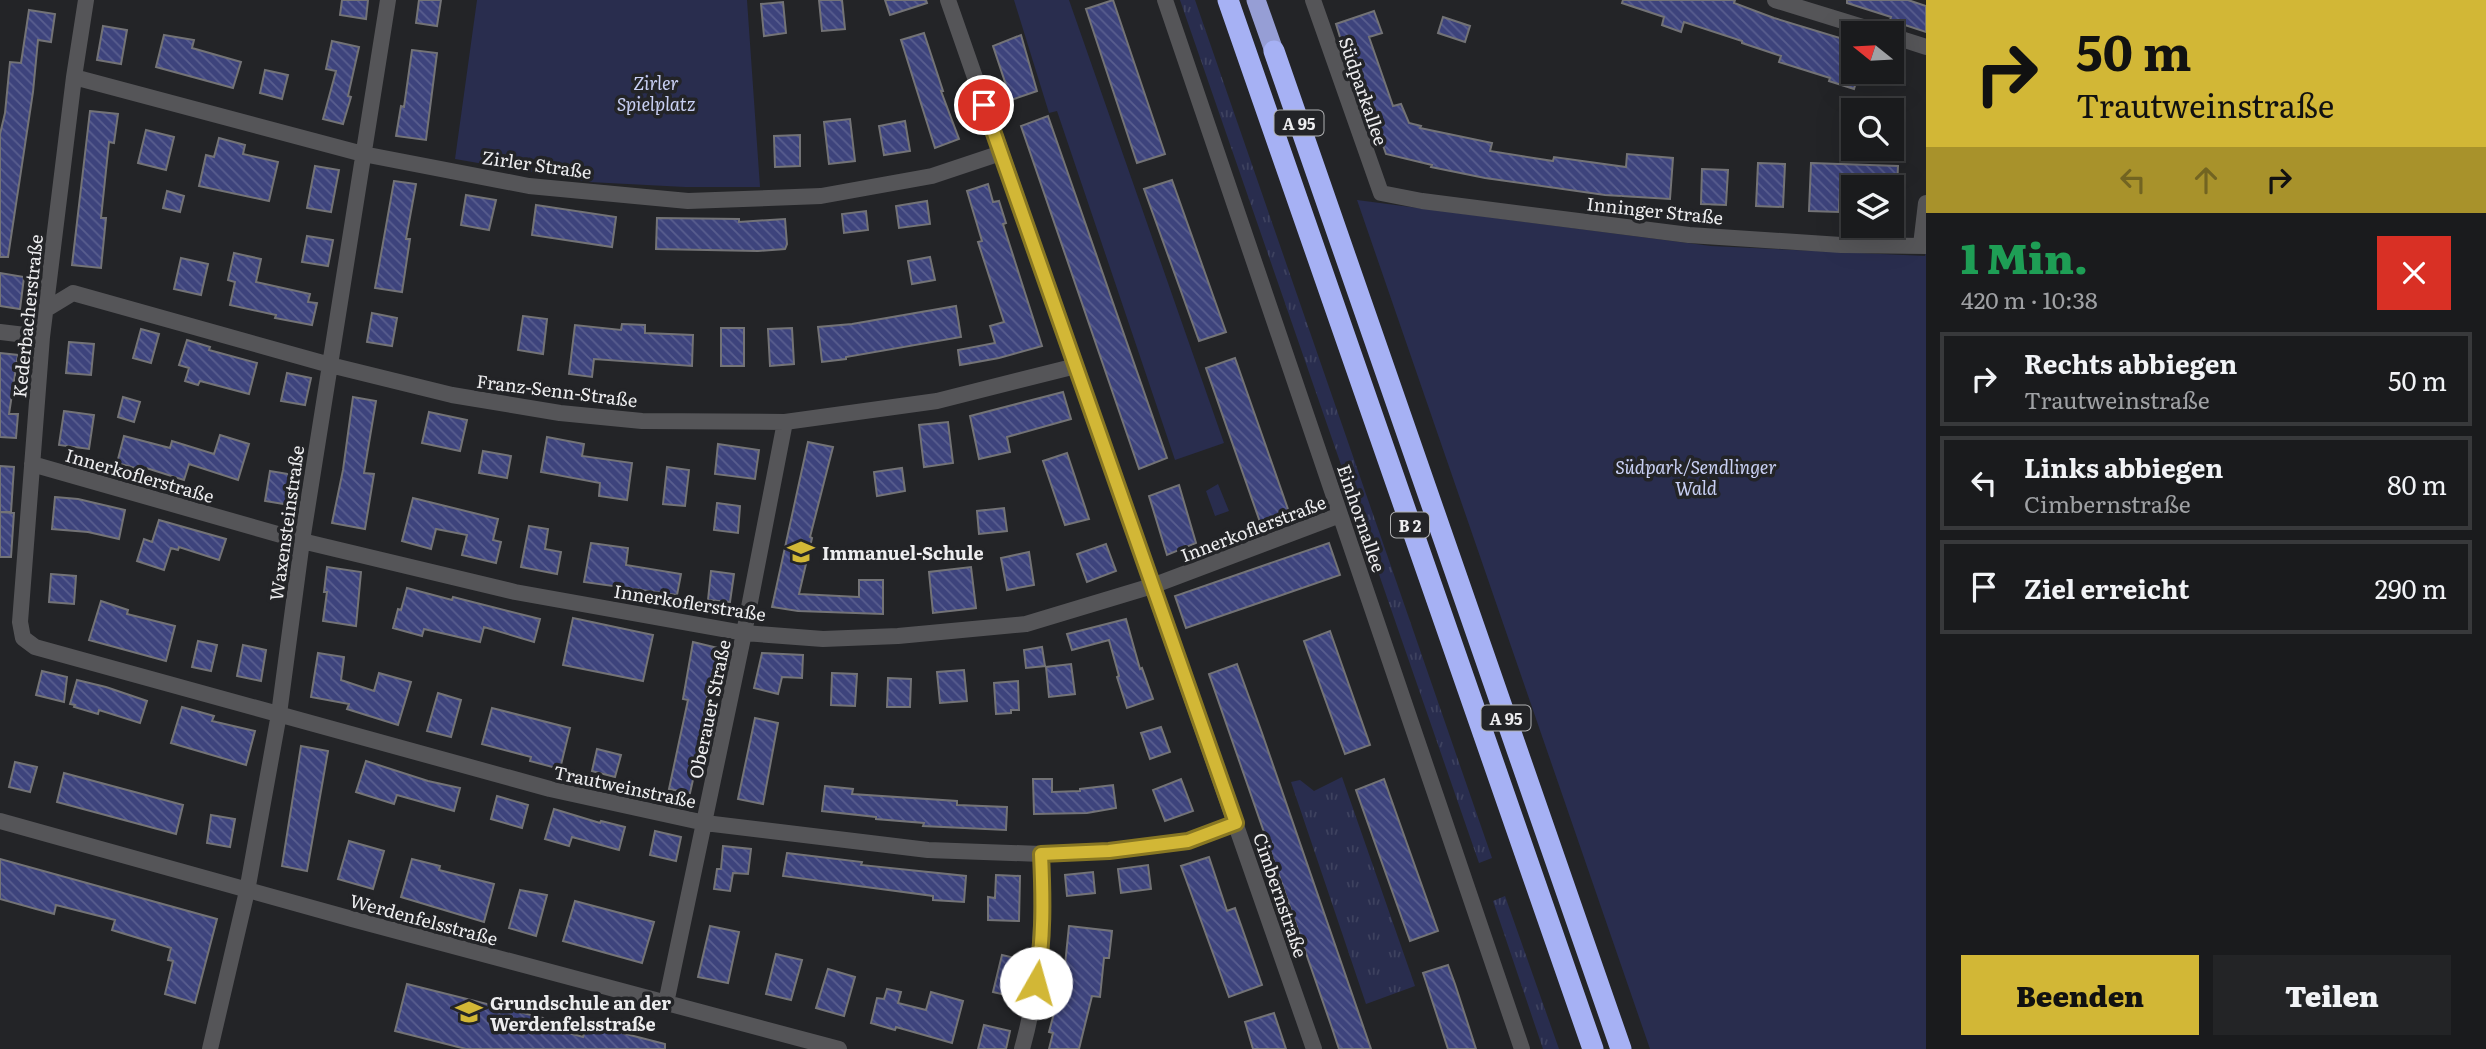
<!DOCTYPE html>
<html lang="de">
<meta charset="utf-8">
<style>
:root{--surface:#1a1b1d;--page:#232426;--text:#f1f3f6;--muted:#9fa1a4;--line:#38393b;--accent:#d2b736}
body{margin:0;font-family:Literata,serif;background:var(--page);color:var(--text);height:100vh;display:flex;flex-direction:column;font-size:26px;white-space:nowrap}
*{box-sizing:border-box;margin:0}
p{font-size:23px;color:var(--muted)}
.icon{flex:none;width:38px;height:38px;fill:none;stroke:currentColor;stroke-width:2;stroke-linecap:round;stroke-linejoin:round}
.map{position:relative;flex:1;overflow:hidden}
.details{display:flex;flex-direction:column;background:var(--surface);width:560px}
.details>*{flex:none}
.guide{background:#d2b736;color:#111;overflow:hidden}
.needle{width:46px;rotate:288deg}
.tools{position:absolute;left:1841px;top:21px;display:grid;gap:14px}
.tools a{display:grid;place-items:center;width:63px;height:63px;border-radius:0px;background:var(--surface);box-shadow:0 7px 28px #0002,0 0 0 2px var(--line);font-size:35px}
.pin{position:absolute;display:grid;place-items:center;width:60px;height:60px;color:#fff;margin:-30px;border:4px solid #fff;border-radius:50%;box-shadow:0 2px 7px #0007}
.me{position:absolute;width:77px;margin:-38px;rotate:7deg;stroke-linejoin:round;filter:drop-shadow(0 0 5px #0008)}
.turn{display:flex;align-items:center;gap:24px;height:147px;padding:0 35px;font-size:32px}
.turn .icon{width:91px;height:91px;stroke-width:2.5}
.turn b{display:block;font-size:49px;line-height:60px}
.lanes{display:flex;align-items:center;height:66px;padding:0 35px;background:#0003;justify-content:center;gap:35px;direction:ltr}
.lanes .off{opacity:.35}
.round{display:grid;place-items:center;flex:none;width:74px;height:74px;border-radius:0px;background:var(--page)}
.overview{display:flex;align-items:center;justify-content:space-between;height:119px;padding:0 35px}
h1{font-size:42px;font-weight:800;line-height:52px;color:#1e9e55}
.primary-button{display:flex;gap:14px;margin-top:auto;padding:14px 35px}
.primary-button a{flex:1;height:80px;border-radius:0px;background:var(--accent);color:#111;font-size:28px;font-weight:800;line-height:80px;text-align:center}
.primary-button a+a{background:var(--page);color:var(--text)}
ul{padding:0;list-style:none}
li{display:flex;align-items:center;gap:21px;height:94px;margin:0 14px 10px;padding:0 21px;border:4px solid var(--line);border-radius:0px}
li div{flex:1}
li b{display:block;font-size:26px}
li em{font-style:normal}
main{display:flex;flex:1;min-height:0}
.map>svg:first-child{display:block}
.grass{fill:url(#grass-tufts)}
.green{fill:#292d4e}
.building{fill:url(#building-back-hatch);stroke:#737376;stroke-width:2}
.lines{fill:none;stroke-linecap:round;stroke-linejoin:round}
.minor{stroke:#555558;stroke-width:16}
.trunk{stroke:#969ed5;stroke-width:19}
.motorway{stroke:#a6b1f4;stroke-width:21}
.route-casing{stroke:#887723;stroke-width:18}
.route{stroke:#d2b736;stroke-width:12}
.labels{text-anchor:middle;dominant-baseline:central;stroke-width:7;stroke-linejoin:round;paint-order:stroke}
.shield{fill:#232427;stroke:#b0b1b3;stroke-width:2}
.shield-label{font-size:16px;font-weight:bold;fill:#ededef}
.park-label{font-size:18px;font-style:italic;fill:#c9d0f4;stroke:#232427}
.street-label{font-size:18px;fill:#ededef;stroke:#232427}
.poi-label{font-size:18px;font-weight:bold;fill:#ededef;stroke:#232427;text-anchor:start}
</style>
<main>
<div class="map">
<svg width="1926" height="1049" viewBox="0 0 1926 1049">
<defs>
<pattern id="grass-tufts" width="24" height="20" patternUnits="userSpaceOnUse" patternTransform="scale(1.75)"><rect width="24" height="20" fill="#292d4e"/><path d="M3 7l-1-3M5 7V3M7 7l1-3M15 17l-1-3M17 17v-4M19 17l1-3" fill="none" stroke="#3e425f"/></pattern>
<pattern id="building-back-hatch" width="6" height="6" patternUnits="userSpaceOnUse" patternTransform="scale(1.75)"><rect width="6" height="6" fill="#3d437c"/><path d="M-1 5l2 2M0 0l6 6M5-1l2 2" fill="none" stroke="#595e8f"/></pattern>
</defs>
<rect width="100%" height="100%" fill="#232427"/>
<path class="grass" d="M1180,0H1195L1492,858L1479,863Z
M1342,777L1415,986L1366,1004L1291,782L1300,780L1314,791Z
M1505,896L1559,1049H1543L1493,901Z"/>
<path class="green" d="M477,0H747L760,187H685L589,182L455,159Z
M1014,0H1069L1224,443L1175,460L1057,111L1049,113Z
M1357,200L1711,246L1925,256L1926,251V1049H1650Z
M1218,484L1229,511L1215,516L1206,491Z"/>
<path class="building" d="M342,0H368L366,19L340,15Z
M419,0H441L437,26L416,23Z
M819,0H842L845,29L822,31Z
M885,0H926L927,3L890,15Z
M1113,0L1165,154L1137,163L1086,9Z
M1623,0H1735L1734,3L1774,18L1853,42V72H1859L1854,89L1829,81L1830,78L1779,62L1781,56L1742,43V41L1684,22L1681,32L1662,25L1664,17L1622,3Z
M1847,0H1908L1926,6V32L1890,20L1891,17L1847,3Z
M783,2L786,33L764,36L761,4Z
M29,10L55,14L51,42L38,40L33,92L8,257H0V134L5,113L10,62L21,63Z
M1374,11L1382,33L1369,37L1393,106L1401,104L1409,123L1421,126L1420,128L1492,143L1490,151L1553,161L1554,157L1626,167L1627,154L1673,158L1670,199L1605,195L1485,178L1431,167L1432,165L1386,154L1364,90L1357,93L1336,24Z
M1443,17L1470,26L1465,42L1438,33Z
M103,26L127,30L121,64L97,60Z
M924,33L943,91H941L959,139L935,148L901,40Z
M164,35L194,40L192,48L241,62L233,88L156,67Z
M1021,35L1037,91L1011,100L993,46Z
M332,41L359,47L348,96L351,97L343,124L323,119L336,71L326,69Z
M412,50L437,53L426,140L396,136L401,106L404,107Z
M265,70L288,75L282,99L260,93Z
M90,111L118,114L114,143L109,142L101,218H106L101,268L72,265Z
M1048,116L1167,458L1139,469L1021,126Z
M850,119L855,161L829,164L824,122Z
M905,121L910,151L884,155L879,126Z
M146,130L174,137L166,170L138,163Z
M800,135V166L775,167L774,136Z
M219,138L245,145L243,154L278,162L269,201L199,186L206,155L214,157Z
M1758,163L1785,164L1783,207L1756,206Z
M1811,163L1898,166L1897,187H1840L1839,212L1809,211Z
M315,166L339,170L331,212L307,208Z
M1702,169L1728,170L1726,205L1701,204Z
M1172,180L1226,332L1199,341L1144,189Z
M394,181L416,184L406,239H410L402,292L375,288Z
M988,184L993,202L999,201L1006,223L1003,224L1042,346L999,358L960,365L958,350L995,343L990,326L1004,322L978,242L982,241L967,191Z
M167,191L184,196L180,212L163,208Z
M466,195L496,200L489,230L461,225Z
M927,201L930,224L899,228L896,206Z
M536,205L616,217L612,247L532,235Z
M866,211L868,230L844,233L842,214Z
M657,218L739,219V222L785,219L787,244L785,249L758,251L656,249Z
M307,236L333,240L328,266L302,262Z
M234,253L261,259L256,282L310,294L308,302L317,303L312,325L275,318L276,315L230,305L235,282L228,280Z
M930,257L935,280L912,284L908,261Z
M181,258L208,264L201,295L174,289Z
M0,273L24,277L20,309L0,306Z
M956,306L961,337L846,357V359L822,362L818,327L852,324Z
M372,313L397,318L392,346L367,342Z
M523,316L547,319L543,354L518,350Z
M622,324L645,325V333L693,335L692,366L594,359L592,377L569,374L575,325L621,330Z
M721,328H744V366H721Z
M792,328L794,364L770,366L768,329Z
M141,329L159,334L151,363L133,358Z
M187,340L210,347L209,350L257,363L249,394L200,381L198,385L185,381L189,368L179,365Z
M69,342L94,344L91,375L66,373Z
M0,353L18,355L9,414H18L16,438L0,437Z
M1235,358L1289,512L1260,522L1206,368Z
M287,373L311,378L305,405L281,401Z
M1063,392L1071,419L1007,437L1010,452L979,459L970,416Z
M123,397L140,402L134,422L118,417Z
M353,397L376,401L364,473L374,474L365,529L332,523L343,470Z
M64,411L94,415L89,449L59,445Z
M429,412L467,420L460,451L422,443Z
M948,422L953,463L924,467L919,425Z
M220,435L249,444L238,480L189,464L184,480L140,466L139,469L117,463L124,436L170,448L172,441L214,454Z
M547,437L584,444L582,456L632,463L627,500L599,496L600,483L541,472Z
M808,442L833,447L810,537L812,538L799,594L859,597V580H883V614L798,611L772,607Z
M718,444L759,450L755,479L715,474Z
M483,451L511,456L507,478L479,473Z
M1067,453L1089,519L1065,525L1043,461Z
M0,466L14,467L11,512H0Z
M667,467L689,470L685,506L663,504Z
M902,468L905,491L877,496L874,472Z
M270,471L294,475L290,505L265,501Z
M1179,485L1196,543L1167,555L1149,496Z
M55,497L78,499L125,510L119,539L88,532L52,529Z
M413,498L498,519L493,540L501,542L496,563L462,555L467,535L436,529L431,549L402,541Z
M717,503L740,506L738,533L714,530Z
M1004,508L1007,531L979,534L977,511Z
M0,512L14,513L11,557H0Z
M159,520L226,539L219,560L179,547L178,550L171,548L164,570L137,561L144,539L152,542Z
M529,526L548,529L545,549L561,552L557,574L521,567Z
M591,543L628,548L626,565L681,574L677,595L584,582Z
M1329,543L1340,575L1186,628L1175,596Z
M1106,544L1116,571L1087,582L1077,554Z
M1029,552L1034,585L1007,590L1001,558Z
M327,567L361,572L356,626L323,621L327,592H324Z
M971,567L976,608L933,613L929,572Z
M711,571L734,574L730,602L708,600Z
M51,574L76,576L74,604L49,602Z
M407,588L452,600L453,597L540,619L534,642L484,627L480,642L424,629L422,636L393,628L398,609L401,610Z
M101,601L128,610L127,614L175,626L166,661L89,640Z
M573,618L653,635L643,681L563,665Z
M1126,619L1140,669L1142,668L1153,699L1127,708L1117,677L1119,676L1109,640L1072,650L1067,634Z
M1330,631L1370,745L1345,754L1304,641Z
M198,641L217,645L211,671L192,667Z
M693,642L722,649L716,675L712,674L704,712L708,713L690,793L669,789L688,700L683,699Z
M243,645L266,650L261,681L237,676Z
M1042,647L1045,666L1026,668L1024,650Z
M318,653L344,657L341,680L374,691L379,673L411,682L398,725L347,709L349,704L311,697Z
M762,653L803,655L802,678L782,677L778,694L754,688Z
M1071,664L1075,694L1049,697L1046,667Z
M1237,664L1262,733L1371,1049H1339L1332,1028L1209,674Z
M964,670L967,701L940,703L937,672Z
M42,671L67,677L64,702L36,695Z
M832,673L857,674L855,706L831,705Z
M888,678L911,679L910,707H887Z
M77,680L106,687L147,701L140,723L99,710L98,714L74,707L75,705L70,704Z
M1018,681L1019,710H1011V713L996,714L994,683Z
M438,693L461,700L451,737L427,731Z
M182,707L214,716L212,721L255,731L246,765L171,743Z
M492,708L570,728L560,769L530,761L531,757L482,744Z
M755,718L778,723L763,804L738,799Z
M1161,727L1170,752L1150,759L1141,733Z
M301,746L328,751L307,871L282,866Z
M597,749L621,755L615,777L592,771Z
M366,761L428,781L460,788L454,811L397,795L394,804L356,792Z
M15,762L37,767L30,792L9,787Z
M64,773L183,805L176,834L57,802Z
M1033,779H1052V792L1080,791V789L1113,785L1116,808L1087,813L1034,814Z
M1181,779L1193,811L1165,821L1153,790Z
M1384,779L1438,931L1410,941L1356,790Z
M825,786L853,789L852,794L957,801V805L1007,807L1006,830L923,826L924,823L876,819V817L822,811Z
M497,796L528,805L522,828L491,819Z
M554,809L600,823L601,821L625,827L619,850L572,837L569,846L545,839Z
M211,815L235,819L230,847L207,843Z
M655,831L681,837L676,861L650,855Z
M349,841L384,851L373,889L338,879Z
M723,846L751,849L748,874L733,873L730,891L714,889L717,869H721Z
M787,853L862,862L861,865L966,876L964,902L933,900V896L783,876Z
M1209,857L1227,911L1235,908L1262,985L1229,997L1181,866Z
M0,859L217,919L195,1003L165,994L173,961L168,960L171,948L112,930L115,920L56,905L54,914L0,899Z
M412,859L440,866L439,870L494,884L484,922L401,897Z
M1148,865L1151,889L1121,893L1118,869Z
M1093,872L1095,893L1067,896L1065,875Z
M996,875L1020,876L1019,921L988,920V897L995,898Z
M520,890L547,895L536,936L509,928Z
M575,901L654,922L642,963L563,941Z
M710,926L739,932L728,983L698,977Z
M1069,926L1112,931L1109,958H1104L1100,997L1092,996L1079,1049H1049L1053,1033L1049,1032L1058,998L1061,964L1065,965Z
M776,954L802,960L791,1000L766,994Z
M1002,955L1023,960L1014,997L993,992Z
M1448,965L1455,984L1476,1049H1448L1423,973Z
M828,969L855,977L844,1016L816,1008Z
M407,984L543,1018L541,1025L583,1037L587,1024L665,1044V1049H466L395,1031Z
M887,989L901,992L898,1003L926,1010L931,992L963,1001L952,1043L896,1027L895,1030L871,1023L877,998L884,999Z
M1274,1013L1286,1049H1253L1245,1022Z
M984,1025L1010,1031L1006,1049H978Z"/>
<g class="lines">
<path class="minor" d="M86,0L74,77L42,337L20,622L23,638L35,647L550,789L705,823L928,850L1041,854L1109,851L1187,841L1235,823
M948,0L1314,1049
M1165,0L1522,1049
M1313,0L1381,193L1422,201L1689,235L1841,245L1926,246
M1775,0L1882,33
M1892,36L1926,47
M74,77L363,154L529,186L688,201L821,196L932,176L1001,153
M1921,245L1926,203
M45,310L73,293L330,365L452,395L560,413L642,421L785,422L937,401L1076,366
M0,332L42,337
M32,464L302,541L515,592L744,633L823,639L898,636L1026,624L1152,586L1340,515
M0,821L352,919L839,1049
M666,1003L744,633L785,422
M210,1049L247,891L279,714L302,541L388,0
M1022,1049C1040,985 1044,920 1041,854"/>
<path class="trunk" d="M1256,0L1274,51"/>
<path class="motorway" d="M1228,0L1593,1049
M1274,51L1621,1049"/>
</g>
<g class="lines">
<defs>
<path id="route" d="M984,105L1236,823L1188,841L1109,851L1041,854C1043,897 1044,940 1036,983"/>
</defs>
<use href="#route" class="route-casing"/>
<use href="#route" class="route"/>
</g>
<defs>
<symbol id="school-bare" viewBox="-9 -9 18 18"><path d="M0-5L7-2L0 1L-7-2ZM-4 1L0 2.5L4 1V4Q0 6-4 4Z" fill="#d2b736" stroke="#232427" stroke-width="2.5" paint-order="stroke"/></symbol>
</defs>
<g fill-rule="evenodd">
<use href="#school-bare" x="782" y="533" width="38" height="38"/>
<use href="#school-bare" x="450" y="993" width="38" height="38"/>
</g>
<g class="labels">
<g class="shield">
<rect x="1274.5" y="110.5" width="49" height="25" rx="5"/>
<rect x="1391" y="512.5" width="38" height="25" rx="5"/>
<rect x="1481.5" y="705.5" width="49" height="25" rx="5"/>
</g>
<g class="shield-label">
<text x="1299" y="123">A 95</text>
<text x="1410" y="525">B 2</text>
<text x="1506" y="718">A 95</text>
</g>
<g class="park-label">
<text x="656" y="82">Zirler<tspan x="656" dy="21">Spielplatz</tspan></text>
<text x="1696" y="466">Südpark/Sendlinger<tspan x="1696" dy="21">Wald</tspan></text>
</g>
<g class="street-label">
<text transform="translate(1364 91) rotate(71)">Südparkallee</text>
<text transform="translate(537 164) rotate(8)">Zirler Straße</text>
<text transform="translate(1655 210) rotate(6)">Inninger Straße</text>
<text transform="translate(27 316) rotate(-84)">Kederbacherstraße</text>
<text transform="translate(557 390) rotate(7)">Franz-Senn-Straße</text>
<text transform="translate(140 475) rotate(16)">Innerkoflerstraße</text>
<text transform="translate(1362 518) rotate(71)">Einhornallee</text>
<text transform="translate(286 523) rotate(-82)">Waxensteinstraße</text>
<text transform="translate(1253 528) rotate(-21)">Innerkoflerstraße</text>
<text transform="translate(690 602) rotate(9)">Innerkoflerstraße</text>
<text transform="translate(709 709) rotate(-78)">Oberauer Straße</text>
<text transform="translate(625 786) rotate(12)">Trautweinstraße</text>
<text transform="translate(1281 895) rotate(71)">Cimbernstraße</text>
<text transform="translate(424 919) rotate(15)">Werdenfelsstraße</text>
</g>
<g class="poi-label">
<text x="822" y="552">Immanuel-Schule</text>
<text x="490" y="1002">Grundschule an der<tspan x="490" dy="21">Werdenfelsstraße</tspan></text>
</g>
</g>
</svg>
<div class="tools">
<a><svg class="needle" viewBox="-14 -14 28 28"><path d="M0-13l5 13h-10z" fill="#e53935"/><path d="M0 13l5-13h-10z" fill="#9fa1a4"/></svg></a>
<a><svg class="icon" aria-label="search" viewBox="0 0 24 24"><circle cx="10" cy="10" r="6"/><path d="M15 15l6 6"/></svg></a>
<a><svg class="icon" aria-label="layers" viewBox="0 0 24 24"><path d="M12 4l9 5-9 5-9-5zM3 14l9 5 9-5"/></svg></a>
</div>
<div class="pin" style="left:984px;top:105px;background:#d93025"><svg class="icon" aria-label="arrive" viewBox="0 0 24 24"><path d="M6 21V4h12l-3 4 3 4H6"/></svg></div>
<svg class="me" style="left:1036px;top:983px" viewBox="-20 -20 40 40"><circle r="19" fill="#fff"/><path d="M0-13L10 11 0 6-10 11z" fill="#d2b736"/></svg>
</div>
<section class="details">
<div class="guide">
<div class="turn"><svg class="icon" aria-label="right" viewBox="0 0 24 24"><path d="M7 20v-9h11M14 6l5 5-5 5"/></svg><div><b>50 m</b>Trautweinstraße</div></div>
<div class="lanes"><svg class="icon off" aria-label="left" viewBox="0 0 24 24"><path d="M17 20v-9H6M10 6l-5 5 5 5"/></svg><svg class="icon off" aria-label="ahead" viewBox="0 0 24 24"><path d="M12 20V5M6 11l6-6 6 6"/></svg><svg class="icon" aria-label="right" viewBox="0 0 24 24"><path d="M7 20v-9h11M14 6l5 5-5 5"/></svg></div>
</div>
<div class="overview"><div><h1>1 Min.</h1><p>420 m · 10:38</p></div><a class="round" style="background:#d93025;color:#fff"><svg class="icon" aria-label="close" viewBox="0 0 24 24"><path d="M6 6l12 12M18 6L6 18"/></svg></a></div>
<ul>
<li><svg class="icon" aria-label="right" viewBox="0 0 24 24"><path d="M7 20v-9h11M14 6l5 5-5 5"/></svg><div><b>Rechts abbiegen</b><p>Trautweinstraße</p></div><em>50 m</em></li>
<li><svg class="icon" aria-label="left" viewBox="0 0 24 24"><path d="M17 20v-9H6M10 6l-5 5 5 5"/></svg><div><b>Links abbiegen</b><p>Cimbernstraße</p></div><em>80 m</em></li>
<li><svg class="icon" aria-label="arrive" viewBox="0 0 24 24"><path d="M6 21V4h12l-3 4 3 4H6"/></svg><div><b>Ziel erreicht</b></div><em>290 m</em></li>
</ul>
<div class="primary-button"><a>Beenden</a><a>Teilen</a></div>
</section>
</main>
